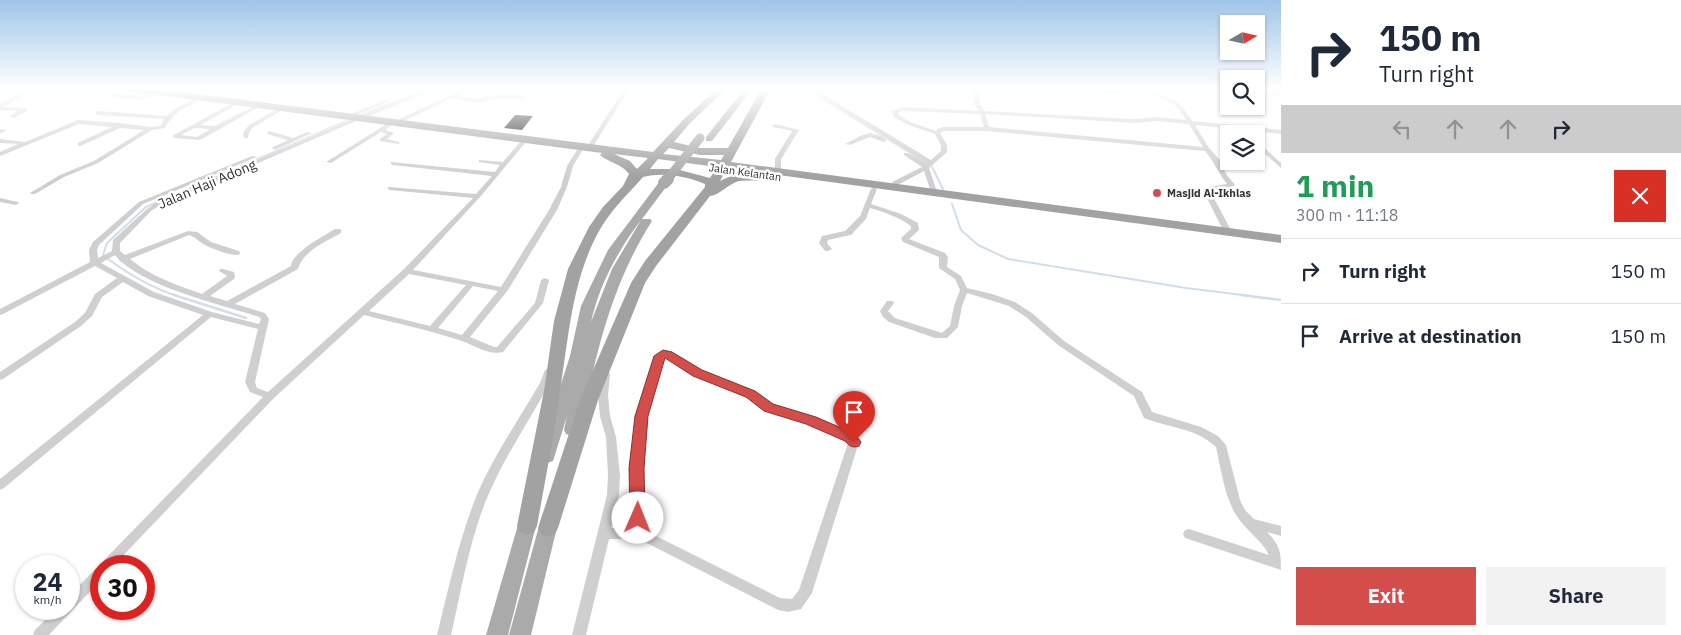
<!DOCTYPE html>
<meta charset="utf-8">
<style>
:root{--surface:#fff;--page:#f2f2f3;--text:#1f2937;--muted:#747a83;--line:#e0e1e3;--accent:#d34d4a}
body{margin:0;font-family:"IBM Plex Sans",sans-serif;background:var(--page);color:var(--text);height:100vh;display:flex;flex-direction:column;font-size:19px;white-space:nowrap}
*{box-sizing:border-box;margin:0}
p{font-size:16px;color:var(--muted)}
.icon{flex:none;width:28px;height:28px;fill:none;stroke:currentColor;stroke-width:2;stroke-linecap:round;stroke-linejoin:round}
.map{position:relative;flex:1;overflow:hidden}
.sheet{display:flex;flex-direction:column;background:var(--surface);width:400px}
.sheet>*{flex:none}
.banner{background:#fff;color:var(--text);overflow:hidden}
.needle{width:32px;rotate:81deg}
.tools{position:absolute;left:1220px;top:15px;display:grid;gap:10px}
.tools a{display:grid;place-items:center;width:45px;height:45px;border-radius:0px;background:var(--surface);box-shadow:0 1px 4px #0004;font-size:25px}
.speed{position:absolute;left:15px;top:555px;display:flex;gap:10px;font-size:25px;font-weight:700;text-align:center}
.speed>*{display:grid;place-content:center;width:65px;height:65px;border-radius:50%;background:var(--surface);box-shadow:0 1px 4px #0004;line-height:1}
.speed small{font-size:12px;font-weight:400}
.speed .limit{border:8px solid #d22;background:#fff;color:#111}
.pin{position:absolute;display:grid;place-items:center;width:42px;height:42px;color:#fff;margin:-51px -21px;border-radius:50% 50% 50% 0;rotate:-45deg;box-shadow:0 0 5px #0007}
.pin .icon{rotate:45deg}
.me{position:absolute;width:55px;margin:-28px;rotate:1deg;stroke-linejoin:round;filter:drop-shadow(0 0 4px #0008)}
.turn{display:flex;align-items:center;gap:18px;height:105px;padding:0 15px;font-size:22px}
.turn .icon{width:65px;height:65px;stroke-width:2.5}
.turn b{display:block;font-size:35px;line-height:42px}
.lanes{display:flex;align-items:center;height:48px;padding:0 15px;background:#0003;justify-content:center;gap:25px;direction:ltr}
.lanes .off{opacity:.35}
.round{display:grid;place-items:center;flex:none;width:52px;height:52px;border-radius:0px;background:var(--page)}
.overview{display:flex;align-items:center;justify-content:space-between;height:85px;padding:0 15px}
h1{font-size:30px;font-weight:700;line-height:38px;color:#1e9e55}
.button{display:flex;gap:10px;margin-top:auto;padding:10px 15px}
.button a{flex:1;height:58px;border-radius:0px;background:var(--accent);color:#fff;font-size:20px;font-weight:700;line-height:58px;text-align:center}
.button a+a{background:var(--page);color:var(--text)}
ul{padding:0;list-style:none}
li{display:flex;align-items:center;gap:15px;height:65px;padding:0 15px;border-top:1px solid var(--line)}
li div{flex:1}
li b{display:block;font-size:19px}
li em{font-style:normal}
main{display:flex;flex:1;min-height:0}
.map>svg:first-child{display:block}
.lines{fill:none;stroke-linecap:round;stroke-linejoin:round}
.stream-far1{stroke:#d1deea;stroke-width:2}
.stream{stroke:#d1deea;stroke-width:2.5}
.building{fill:#191919}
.minor{fill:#cfcfcf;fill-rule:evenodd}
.primary{fill:#aaa;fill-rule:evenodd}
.trunk{fill:#a2a2a2;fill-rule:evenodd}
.primary-bridge-far1{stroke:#aaa;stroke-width:9}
.primary-bridge{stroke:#aaa;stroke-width:12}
.route{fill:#d34d4a;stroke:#893230}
.poi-dot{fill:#d34d4a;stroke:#fff;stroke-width:2}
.labels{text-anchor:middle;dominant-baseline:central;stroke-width:5;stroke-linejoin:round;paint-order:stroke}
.far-street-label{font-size:11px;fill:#323232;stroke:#fff}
.far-poi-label{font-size:11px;font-weight:bold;fill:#323232;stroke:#fff;text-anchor:start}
.street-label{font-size:14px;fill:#323232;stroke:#fff}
</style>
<main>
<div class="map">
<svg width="1281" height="635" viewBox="0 0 1281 635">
<rect width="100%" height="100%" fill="#fff"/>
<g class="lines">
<path class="stream-far1" d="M811,88L816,95L925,162
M359,116L391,103
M932,167L943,189
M952,204L961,230L978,245L1008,259L1186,288L1251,296
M177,296C150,287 126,273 103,255L107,243L146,207L351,119"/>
<path class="stream" d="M174,295L246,318
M1241,295L1281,300"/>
</g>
<path class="building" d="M515,115L533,116L522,130L504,128Z"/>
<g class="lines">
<path class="minor" d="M31,88H38L3,107L25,108L27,109V111L13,118L10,116L18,111L0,110V104Z
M426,88H432L424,94L349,124L160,205L151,211L120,243V251L125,255L188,231L197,232L211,242L239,251L240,253L239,255C229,255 215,250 207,246C200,243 196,237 189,235L130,259C150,276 177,285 202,294L227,276L219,271L220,269H223L234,272L235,277L234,279L210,296L227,301L291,266C292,252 324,236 335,229H341V233C325,242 303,251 298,269L235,304L265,313L269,319L255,382L257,388L268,392L404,269L473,198L390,190L388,189V187L476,194L492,176L393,165L391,164V162L495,172L500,165L479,162V160L503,162L521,141H525V143L480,197L413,270L501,287L549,210L561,187L567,166L577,150H581L582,151L573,166L567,187L557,210L508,290L470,337L494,347H497L535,303L541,280L545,278L549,280L543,303L503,352C488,356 473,344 459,340C428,330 396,323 364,315L274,398L113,566H101V580L49,635H33L35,630L56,609H69V596L263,397L250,392L245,382L258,329L211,317L4,488L0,490V479L203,315L148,296L123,282L102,297L92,316L81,326L3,379L0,380V372L75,322L85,313L95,294L117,278L95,266L3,314L0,315V309L90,262L89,250L93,242L139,202L252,156L257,157L143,204L99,245L97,250L98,258L112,251L113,240L147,209L156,203ZM115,255C117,257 118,259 120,261C157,291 214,302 259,317L261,319L259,324L212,312L154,292L101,263ZM409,274L466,285L430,326L369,311ZM473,286L498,291L462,335L438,328Z
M466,88H473L458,96L478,99L493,95H524L527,97L524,99H493L478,103L453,98L397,124H394L385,130L394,133L387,139L399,142V144L380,141V139L387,134L381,132L331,163L326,162L390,122H393Z
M625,88H630L592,148H588L587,147Z
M814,88H819L824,95L931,160L941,151V145L935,134L906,124L894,117L892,111L903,107L979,111L973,102L974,98L972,88H977L980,98L979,102L984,111L1134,119L1157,117L1186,120C1183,115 1179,108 1174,104C1164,97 1150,97 1141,88C1147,88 1149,91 1155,93C1177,101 1180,101 1192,121L1281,130V134L1195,125L1209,148L1219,159L1226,174L1235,185L1232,187L1210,191L1232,232L1228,234L1224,232L1203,190L1209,187L1227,184C1218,173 1214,161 1205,151L987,131H943L940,133L947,145V152L929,168L937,192L936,193H932L931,192L924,171L892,188L889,186L894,181L922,167L904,155V153H908L927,163L820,97ZM903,111L980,114L984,127H943L937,129L936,131L910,122L899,115L898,112ZM985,114L1134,123L1157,121L1189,124L1203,147L989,127Z
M1066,88L1113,90H1117L1116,88H1121L1123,91L1113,94Z
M1217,88H1229V91Z
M1256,90L1281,92V96L1256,94Z
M159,91L161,92V94L140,100L113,97L110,95L113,93L140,96Z
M198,97L201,99L200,100C184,108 174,112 165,128L152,130L98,163L64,177L35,194H31L30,193L60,175L94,161L144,130L120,128L80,146L78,145V143L112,127L79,124L0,156V152L18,144L0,143V139L25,142L78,120L121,123L150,127L161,126L164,119L98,115L95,113L98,111L167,116L175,109Z
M386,100L391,101L346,119L341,118Z
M236,101L238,102V104L200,125L215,126L256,105L261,106L200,140L175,138L172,136ZM195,128L210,129L197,137L181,135Z
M279,108L284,109L252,128L249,133L248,138H244L243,133L248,126Z
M775,124L799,130L781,159V171L778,173L775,171V159L792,131L773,127L772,126Z
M2,129L7,130L0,134V130Z
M269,131L293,138L307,132L312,133L275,150L272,148L273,147L288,140L267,134V132Z
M870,133L881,136L887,140L884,142L870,137L850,145L845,144L860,136Z
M1256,140L1281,163V168L1256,146Z
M874,187L877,189L871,204L901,214L918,223L919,230L909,239L945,253L948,257L947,267L961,276L967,288L992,294L1015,302L1032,313L1064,341L1142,392L1152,412L1201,427L1218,436L1226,445L1240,500L1245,510L1254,519L1281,526V536L1267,532C1280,546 1281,551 1281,570L1185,538L1183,534L1185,530L1189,529L1269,555C1261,539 1245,530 1236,515C1224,495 1221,469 1216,447C1197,428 1168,428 1144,418L1134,396L1058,345L1026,317L1009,306L967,293L962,306L958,327L947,338H935L889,322L883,317L880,311L887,301H893L894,303L888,311L895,318L942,333L950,326L954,306L960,290L955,279L939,268V257L903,242L901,238L911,229V226C899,217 884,212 870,208L866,219L851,235L828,240L827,243L832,249L828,251H825L819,243L822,236L845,231L860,216L871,189Z
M0,198L18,202L19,203L16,205L0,202Z
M668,351L701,371L755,392L773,404L815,417L854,435L859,442L812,593L801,609L788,612L778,610L633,536L623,539H609L586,635H572L607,495L608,475L606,437L600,416L598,395L600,374L602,372H608L610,374L608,395L610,416L616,437L620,475L619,495L611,528H623L628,526L632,518L630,468L637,416L655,356L657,354ZM667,357L695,375L747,396L765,410L807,423L848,443L799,590L792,599L780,598L640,528L644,518L642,468L647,416L664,358Z
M548,369L551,370L553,372L550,383C530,419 507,453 490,491C470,536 462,587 451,635H437C449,587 459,538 478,492C495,454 519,419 540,383L545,370Z"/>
<path class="primary" d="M745,88H753L712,141H706V137Z
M664,180L669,183L642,219H650L652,221C610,287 596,355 580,430L578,434L572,436L566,434L564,430L567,416L553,461L547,463L541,461L538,456L570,356L581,306L608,250L660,181ZM641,220L612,269L591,322C599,285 619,249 641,220Z
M529,510L536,512L538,518L508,635H486L520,518L522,512Z
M550,511L557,513L559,519L531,635H509L541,519L543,513Z"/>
<path class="trunk" d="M123,88H149L653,152L684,119L718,88H727L690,123L674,142L700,148H728L762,88H771L731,162L1281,235V243L727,168L720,181C731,175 756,167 767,177C760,183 748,179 739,181C728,184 720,195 710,196L656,266L645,283L598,400L558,528L555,534L548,537L541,534L538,528L580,400L631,283L645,261L705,187V184C686,176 663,172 643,177C629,193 613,208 602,226C572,276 569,335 560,391C554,436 545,481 537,526L534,532L527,535L520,532L517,526L544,391L554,321L568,269L589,227L603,207L623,186L629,174C621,163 609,163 600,155L602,153L127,91ZM669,148L700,155H724L721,160L663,154ZM614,154L648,158L637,169L630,161ZM658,159L717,167L710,178L676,169H650Z"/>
<path class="primary-bridge-far1" d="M667,180L700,138"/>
<path class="primary-bridge" d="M664,183L668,179"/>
</g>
<linearGradient id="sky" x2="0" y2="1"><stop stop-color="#9fc5e9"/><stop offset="0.5" stop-color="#fff"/><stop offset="1" stop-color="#fff" stop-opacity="0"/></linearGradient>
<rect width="1281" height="177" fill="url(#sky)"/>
<path class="route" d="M663,350L672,352L702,370L755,391L773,404L816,417L855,434L861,442L859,446C853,448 850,447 845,441L806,424L764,411L746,397L693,376L665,358L648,416L644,468L645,518L643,523L638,525L632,523L630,518L629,468L635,416L654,356Z"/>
<circle class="poi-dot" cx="1157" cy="193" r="5"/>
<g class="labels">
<g class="far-street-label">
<text transform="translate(745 172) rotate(8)">Jalan Kelantan</text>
</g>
<g class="far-poi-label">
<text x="1167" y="193">Masjid Al-Ikhlas</text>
</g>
<g class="street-label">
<text transform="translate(207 184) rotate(-23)">Jalan Haji Adong</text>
</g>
</g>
</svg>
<div class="tools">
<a><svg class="needle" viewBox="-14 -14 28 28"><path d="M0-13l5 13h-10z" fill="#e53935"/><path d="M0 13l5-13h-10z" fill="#747a83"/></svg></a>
<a><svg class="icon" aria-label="search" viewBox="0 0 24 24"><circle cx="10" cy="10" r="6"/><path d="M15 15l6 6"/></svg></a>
<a><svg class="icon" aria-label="layers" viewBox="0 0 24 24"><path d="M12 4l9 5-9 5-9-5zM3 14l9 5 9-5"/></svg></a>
</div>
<div class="speed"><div>24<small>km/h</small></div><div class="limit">30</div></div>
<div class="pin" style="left:854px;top:442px;background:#d93025"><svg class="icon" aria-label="arrive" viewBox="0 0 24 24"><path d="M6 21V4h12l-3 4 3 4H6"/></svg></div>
<svg class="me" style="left:638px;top:518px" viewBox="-20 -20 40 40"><circle r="19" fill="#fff"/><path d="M0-13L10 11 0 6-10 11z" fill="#d34d4a"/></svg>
</div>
<section class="sheet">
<div class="banner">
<div class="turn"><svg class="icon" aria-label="right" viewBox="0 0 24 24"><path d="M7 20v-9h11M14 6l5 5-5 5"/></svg><div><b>150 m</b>Turn right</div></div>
<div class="lanes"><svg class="icon off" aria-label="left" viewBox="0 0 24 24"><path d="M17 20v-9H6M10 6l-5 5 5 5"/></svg><svg class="icon off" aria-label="ahead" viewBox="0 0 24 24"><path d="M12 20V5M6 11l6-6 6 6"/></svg><svg class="icon off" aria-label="ahead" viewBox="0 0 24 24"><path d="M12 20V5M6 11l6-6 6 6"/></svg><svg class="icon" aria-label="right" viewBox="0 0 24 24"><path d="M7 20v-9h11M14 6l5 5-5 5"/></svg></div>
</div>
<div class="overview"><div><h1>1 min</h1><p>300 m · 11:18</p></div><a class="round" style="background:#d93025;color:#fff"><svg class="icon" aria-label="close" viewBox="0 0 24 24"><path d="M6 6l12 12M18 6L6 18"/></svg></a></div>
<ul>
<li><svg class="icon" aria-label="right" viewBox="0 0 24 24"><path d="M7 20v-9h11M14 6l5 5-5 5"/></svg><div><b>Turn right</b></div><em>150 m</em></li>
<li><svg class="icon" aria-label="arrive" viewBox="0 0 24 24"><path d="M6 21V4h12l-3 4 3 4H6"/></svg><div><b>Arrive at destination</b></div><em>150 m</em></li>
</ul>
<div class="button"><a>Exit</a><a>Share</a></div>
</section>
</main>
